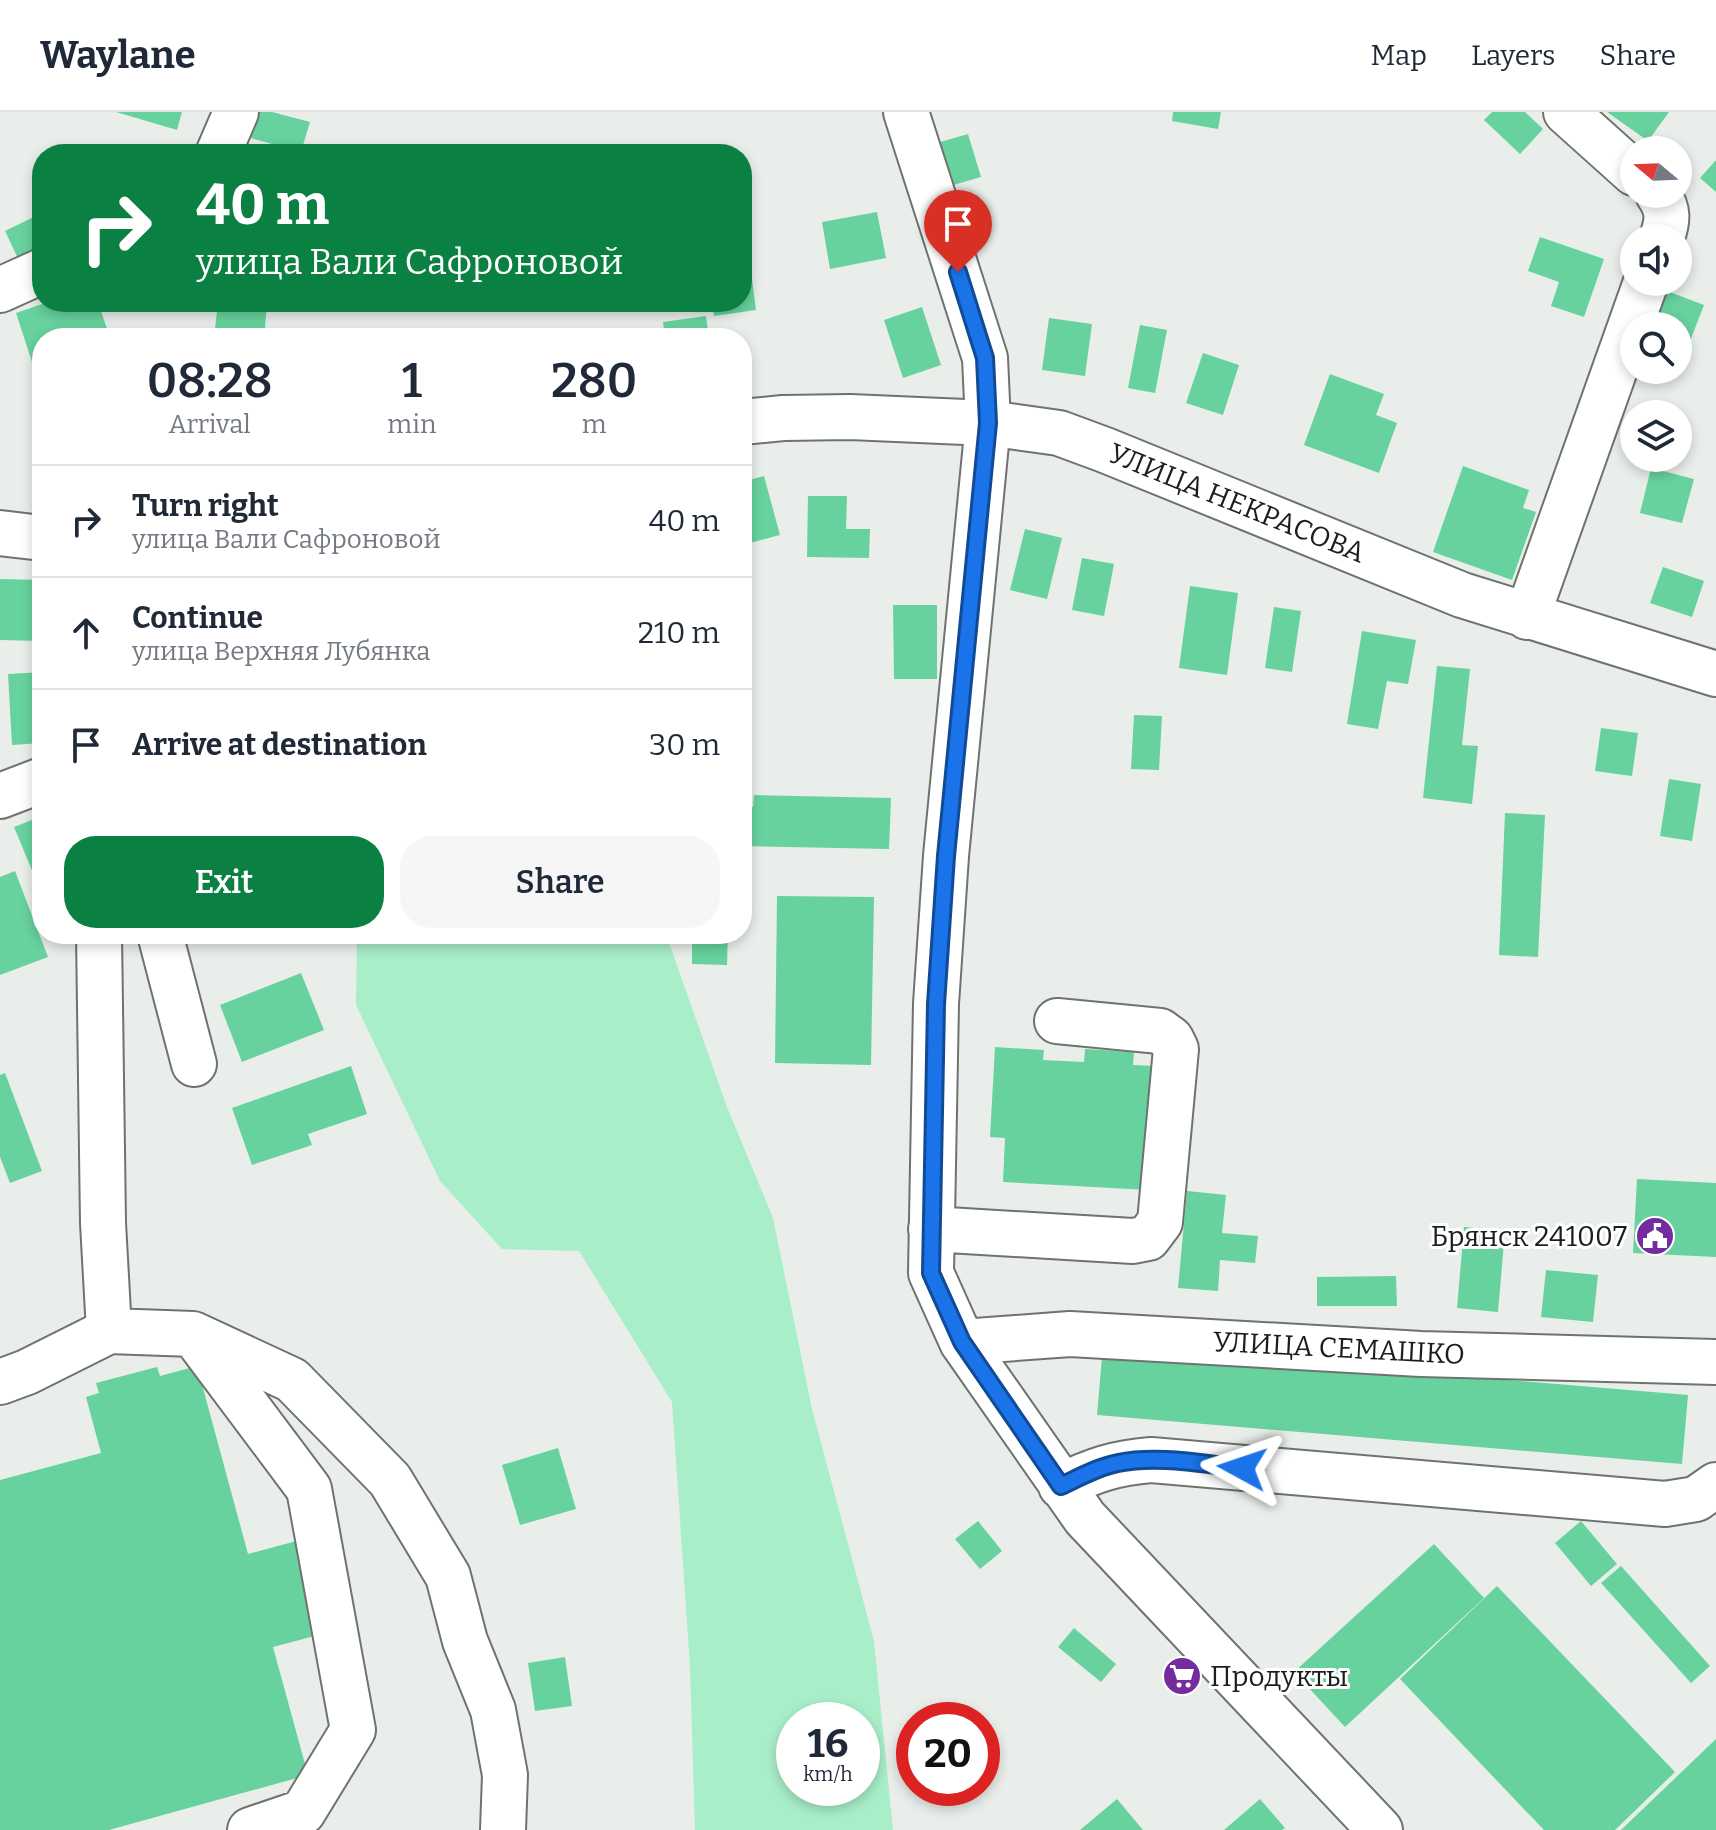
<!DOCTYPE html>
<meta charset="utf-8">
<style>
:root{--surface:#fff;--page:#f6f6f7;--text:#1f2937;--muted:#747a83;--line:#e0e1e3;--accent:#0b8043}
body{margin:0;font-family:Bitter,serif;background:var(--page);color:var(--text);height:100vh;display:flex;flex-direction:column;font-size:30px;white-space:nowrap}
*{box-sizing:border-box;margin:0}
p{font-size:26px;color:var(--muted)}
.icon{flex:none;width:44px;height:44px;fill:none;stroke:currentColor;stroke-width:2;stroke-linecap:round;stroke-linejoin:round}
.map{position:relative;flex:1;overflow:hidden}
.side{position:absolute;left:32px;top:216px;width:720px;height:616px;display:flex;flex-direction:column;background:var(--surface);border-radius:32px;box-shadow:0 4px 12px #0003}
.side>*{flex:none}
.banner{position:absolute;left:32px;top:32px;width:720px;height:168px;border-radius:32px;box-shadow:0 4px 12px #0003;background:#0b8043;color:#fff;overflow:hidden}
.needle{width:52px;rotate:289deg}
.buttons{position:absolute;left:1620px;top:24px;display:grid;gap:16px}
.buttons a{display:grid;place-items:center;width:72px;height:72px;border-radius:50%;background:var(--surface);box-shadow:0 4px 12px #0003;font-size:40px}
.speed{position:absolute;left:776px;top:1590px;display:flex;gap:16px;font-size:40px;font-weight:700;text-align:center}
.speed>*{display:grid;place-content:center;width:104px;height:104px;border-radius:50%;background:var(--surface);box-shadow:0 4px 12px #0003;line-height:1}
.speed small{font-size:20px;font-weight:400}
.speed .limit{border:12px solid #d22;background:#fff;color:#111}
.pin{position:absolute;display:grid;place-items:center;width:68px;height:68px;color:#fff;margin:-82px -34px;border-radius:50% 50% 50% 0;rotate:-45deg;box-shadow:0 0 8px #0007}
.pin .icon{rotate:45deg}
.me{position:absolute;width:88px;margin:-44px;rotate:275deg;stroke-linejoin:round;filter:drop-shadow(0 0 6px #0008)}
.turn{display:flex;align-items:center;gap:28px;height:168px;padding:0 32px;font-size:36px}
.turn .icon{width:104px;height:104px;stroke-width:2.5}
.turn b{display:block;font-size:56px;line-height:68px}
.eta{display:flex;justify-content:space-evenly;align-items:center;height:136px;text-align:center}
.eta b{font-size:48px;font-weight:600;line-height:56px}
.primary-button{display:flex;gap:16px;margin-top:auto;padding:16px 32px}
.primary-button a{flex:1;height:92px;border-radius:32px;background:var(--accent);color:#fff;font-size:32px;font-weight:600;line-height:92px;text-align:center}
.primary-button a+a{background:var(--page);color:var(--text)}
ul{padding:0;list-style:none}
li{display:flex;align-items:center;gap:24px;height:112px;padding:0 32px;border-top:2px solid var(--line)}
li div{flex:1}
li b{display:block;font-size:30px}
li em{font-style:normal}
header{display:flex;align-items:center;gap:48px;box-sizing:border-box;height:112px;padding:0 40px;background:var(--surface);border-bottom:2px solid var(--line)}
header strong{font-size:38px}
nav{display:flex;gap:44px;margin-inline-start:auto;font-size:28px}
.map>svg:first-child{display:block}
.green{fill:#a8eec8;fill-rule:evenodd}
.building{fill:#67d29d}
.lines{fill:none;stroke-linecap:round;stroke-linejoin:round}
.minor-casing{stroke:#6e7370;stroke-width:48}
.minor{stroke:#fff;stroke-width:44}
.route-casing{stroke:#114b97;stroke-width:20}
.route{stroke:#1a73e8;stroke-width:14}
.labels{text-anchor:middle;dominant-baseline:central;stroke-width:6;stroke-linejoin:round;paint-order:stroke}
.street-label{font-size:28px;fill:#1c1e1d;stroke:#fff}
.poi-label{font-size:28px;fill:#1c1e1d;stroke:#fff;text-anchor:end}
</style>
<header>
<strong>Waylane</strong>
<nav><a>Map</a><a>Layers</a><a>Share</a></nav>
</header>
<div class="map">
<svg width="1716" height="1718" viewBox="0 0 1716 1718">
<rect width="100%" height="100%" fill="#e9eeeb"/>
<path class="green" d="M357,822H666L727,995L773,1106L812,1297L874,1529L893,1718H695L690,1555L672,1290L579,1139L502,1137L440,1069L356,893ZM862,1608V1676H794V1608Z"/>
<path class="building" d="M116,0H182L177,18Z
M253,0H272L310,10L301,40L247,25Z
M1173,0H1221L1218,17L1172,9Z
M1492,0H1525L1543,17L1520,42L1484,8Z
M1607,0H1669L1648,29Z
M968,22L981,65L943,76L930,33Z
M1716,48V80L1700,66Z
M877,100L886,146L830,157L822,110Z
M42,101V148L23,157L5,119Z
M1540,125L1604,147L1584,205L1551,194L1559,170L1528,159Z
M742,136H748L756,198L714,204L712,190H742Z
M1654,174L1704,193L1683,247L1678,245V214H1639Z
M48,190H98L110,226H42V250L33,253L16,201Z
M218,190L267,193L264,226H214Z
M922,195L941,253L903,266L884,208Z
M706,204L709,226H665L663,210Z
M1049,206L1092,212L1085,264L1042,258Z
M1140,213L1167,218L1155,281L1128,276Z
M1203,241L1239,253L1223,303L1186,291Z
M1330,262L1384,282L1376,303L1397,311L1379,361L1304,333Z
M1463,354L1529,378L1523,396L1536,400L1512,468L1433,440Z
M1651,356L1694,367L1682,411L1640,401Z
M764,364L780,423L742,433V370Z
M808,384H847L846,417H870L869,446L807,445Z
M1025,417L1062,426L1047,487L1010,478Z
M1082,446L1114,452L1104,504L1072,498Z
M1663,455L1704,469L1692,505L1650,491Z
M0,467L42,468V529L0,528Z
M1190,474L1238,481L1227,563L1179,556Z
M893,493H937V567H894Z
M1274,495L1301,499L1292,560L1265,556Z
M1362,519L1416,528L1408,572L1387,569L1378,617L1347,612Z
M1437,554L1470,557L1462,633L1478,634L1472,692L1423,686Z
M42,560V631L12,633L8,562Z
M1134,603L1162,604L1159,658L1131,657Z
M1601,616L1638,621L1632,664L1595,659Z
M1669,667L1701,672L1692,729L1660,724Z
M754,683L891,686L889,737L742,734V695H753Z
M1505,701L1545,703L1538,845L1499,843Z
M42,704V766L36,768L14,715Z
M15,759L48,845L0,863V765Z
M777,784L874,785L871,953L775,951Z
M692,822H728L727,853L692,852Z
M301,861L324,918L242,950L220,893Z
M995,935L1044,938L1043,948L1084,950L1085,937L1134,940L1133,953L1155,954L1148,1078L1003,1070L1005,1026L990,1025Z
M351,954L367,1002L308,1022L312,1033L252,1053L232,996Z
M5,961L42,1059L10,1071L0,1045V963Z
M1637,1067L1716,1071V1145L1633,1141Z
M1187,1079L1226,1083L1222,1121L1258,1124L1255,1151L1220,1148L1218,1179L1178,1176Z
M1464,1115L1505,1119L1498,1200L1457,1196Z
M1546,1158L1598,1163L1593,1210L1541,1205Z
M1396,1164L1397,1194H1317V1165Z
M1103,1234L1688,1283L1682,1352L1097,1303Z
M197,1254L248,1442L300,1428L326,1521L273,1535L308,1663L109,1718H0V1368L101,1341L86,1285L99,1281L96,1271L157,1255L160,1264Z
M558,1336L576,1397L520,1413L502,1353Z
M978,1409L1002,1439L980,1457L955,1427Z
M1581,1409L1617,1452L1591,1474L1555,1431Z
M1434,1432L1484,1486L1345,1615L1294,1560Z
M1621,1454L1710,1554L1691,1571L1601,1471Z
M1497,1474L1675,1660L1615,1718H1544L1400,1567Z
M1074,1516L1116,1552L1101,1570L1058,1535Z
M565,1545L572,1594L535,1599L528,1551Z
M1716,1627V1718H1621Z
M1117,1687L1143,1718H1080Z
M1260,1687L1285,1716L1282,1718H1224Z"/>
<g class="lines">
<defs>
<path id="minor" d="M906,0L985,246L988,311L946,744L936,892L931,1161L962,1230L1085,1406L1380,1718
M1566,0L1634,61
M218,42L236,0
M1658,82C1669,98 1668,108 1662,126
M0,178L42,159
M742,310L783,306L850,305L988,311L1059,321L1105,338L1462,483L1716,562
M0,421L42,426
M1527,505L1646,170
M0,684L42,668
M99,822L103,1111L109,1219
M160,822L194,952
M931,1117L1133,1129L1148,1126L1160,1110L1176,937L1171,927L1160,919L1057,909
M196,1226L309,1377L353,1618L303,1700L250,1718
M962,1230L1070,1222L1421,1242L1716,1250
M0,1270L27,1260L109,1219L193,1222L292,1268L390,1368L448,1464L465,1529L493,1598L505,1663L503,1718
M1061,1374C1094,1358 1115,1351 1151,1348L1665,1392L1696,1387L1716,1373"/>
</defs>
<use href="#minor" class="minor-casing"/>
<use href="#minor" class="minor"/>
</g>
<g class="lines">
<defs>
<path id="route" d="M958,160L985,246L988,311L946,744L936,892L931,1161L962,1230L1061,1374C1080,1365 1098,1355 1118,1351C1158,1343 1202,1352 1242,1356"/>
</defs>
<use href="#route" class="route-casing"/>
<use href="#route" class="route"/>
</g>
<defs>
<symbol id="civic-disc" viewBox="-11 -11 22 22"><circle r="9.5" fill="#742b9e" stroke="#fff"/><path d="M-.6-6.5H3V-4.5H.6V-3L4-1V1h2V6H-6V1h2V-1L-.6-3ZM-1.2 2.5V6h2.4V2.5Z" fill="#fff"/></symbol>
<symbol id="supermarket-disc" viewBox="-11 -11 22 22"><circle r="9.5" fill="#742b9e" stroke="#fff"/><path d="M-6-5.5h2.5l.6 2H6L4.5 2H-2.5L-4.4-4H-6ZM-1.5 3.2a1.3 1.3 0 1 0 .1 0ZM3 3.2a1.3 1.3 0 1 0 .1 0Z" fill="#fff"/></symbol>
</defs>
<g fill-rule="evenodd">
<use href="#civic-disc" x="1633" y="1102" width="44" height="44"/>
<use href="#supermarket-disc" x="1160" y="1542" width="44" height="44"/>
</g>
<g class="labels">
<g class="street-label">
<text transform="translate(1237 391) rotate(22)">УЛИЦА НЕКРАСОВА</text>
<text transform="translate(1339 1236) rotate(3)">УЛИЦА СЕМАШКО</text>
</g>
<g class="poi-label">
<text x="1627" y="1124">Брянск 241007</text>
<text x="1210" y="1564" text-anchor="start">Продукты</text>
</g>
</g>
</svg>
<div class="buttons">
<a><svg class="needle" viewBox="-14 -14 28 28"><path d="M0-13l5 13h-10z" fill="#e53935"/><path d="M0 13l5-13h-10z" fill="#747a83"/></svg></a>
<a><svg class="icon" aria-label="sound" viewBox="0 0 24 24"><path d="M4 9h4l5-4v14l-5-4H4zM17 9q2 3 0 6"/></svg></a>
<a><svg class="icon" aria-label="search" viewBox="0 0 24 24"><circle cx="10" cy="10" r="6"/><path d="M15 15l6 6"/></svg></a>
<a><svg class="icon" aria-label="layers" viewBox="0 0 24 24"><path d="M12 4l9 5-9 5-9-5zM3 14l9 5 9-5"/></svg></a>
</div>
<div class="speed"><div>16<small>km/h</small></div><div class="limit">20</div></div>
<div class="pin" style="left:958px;top:160px;background:#d93025"><svg class="icon" aria-label="arrive" viewBox="0 0 24 24"><path d="M6 21V4h12l-3 4 3 4H6"/></svg></div>
<svg class="me" style="left:1242px;top:1356px" viewBox="-20 -20 40 40"><path d="M0-17L14 15 0 8-14 15z" fill="#1a73e8" stroke="#fff" stroke-width="4"/></svg>
<div class="banner">
<div class="turn"><svg class="icon" aria-label="right" viewBox="0 0 24 24"><path d="M7 20v-9h11M14 6l5 5-5 5"/></svg><div><b>40 m</b>улица Вали Сафроновой</div></div>
</div>
<section class="side">
<div class="eta">
<div><b>08:28</b><p>Arrival</p></div>
<div><b>1</b><p>min</p></div>
<div><b>280</b><p>m</p></div>
</div>
<ul>
<li><svg class="icon" aria-label="right" viewBox="0 0 24 24"><path d="M7 20v-9h11M14 6l5 5-5 5"/></svg><div><b>Turn right</b><p>улица Вали Сафроновой</p></div><em>40 m</em></li>
<li><svg class="icon" aria-label="ahead" viewBox="0 0 24 24"><path d="M12 20V5M6 11l6-6 6 6"/></svg><div><b>Continue</b><p>улица Верхняя Лубянка</p></div><em>210 m</em></li>
<li><svg class="icon" aria-label="arrive" viewBox="0 0 24 24"><path d="M6 21V4h12l-3 4 3 4H6"/></svg><div><b>Arrive at destination</b></div><em>30 m</em></li>
</ul>
<div class="primary-button"><a>Exit</a><a>Share</a></div>
</section>
</div>
